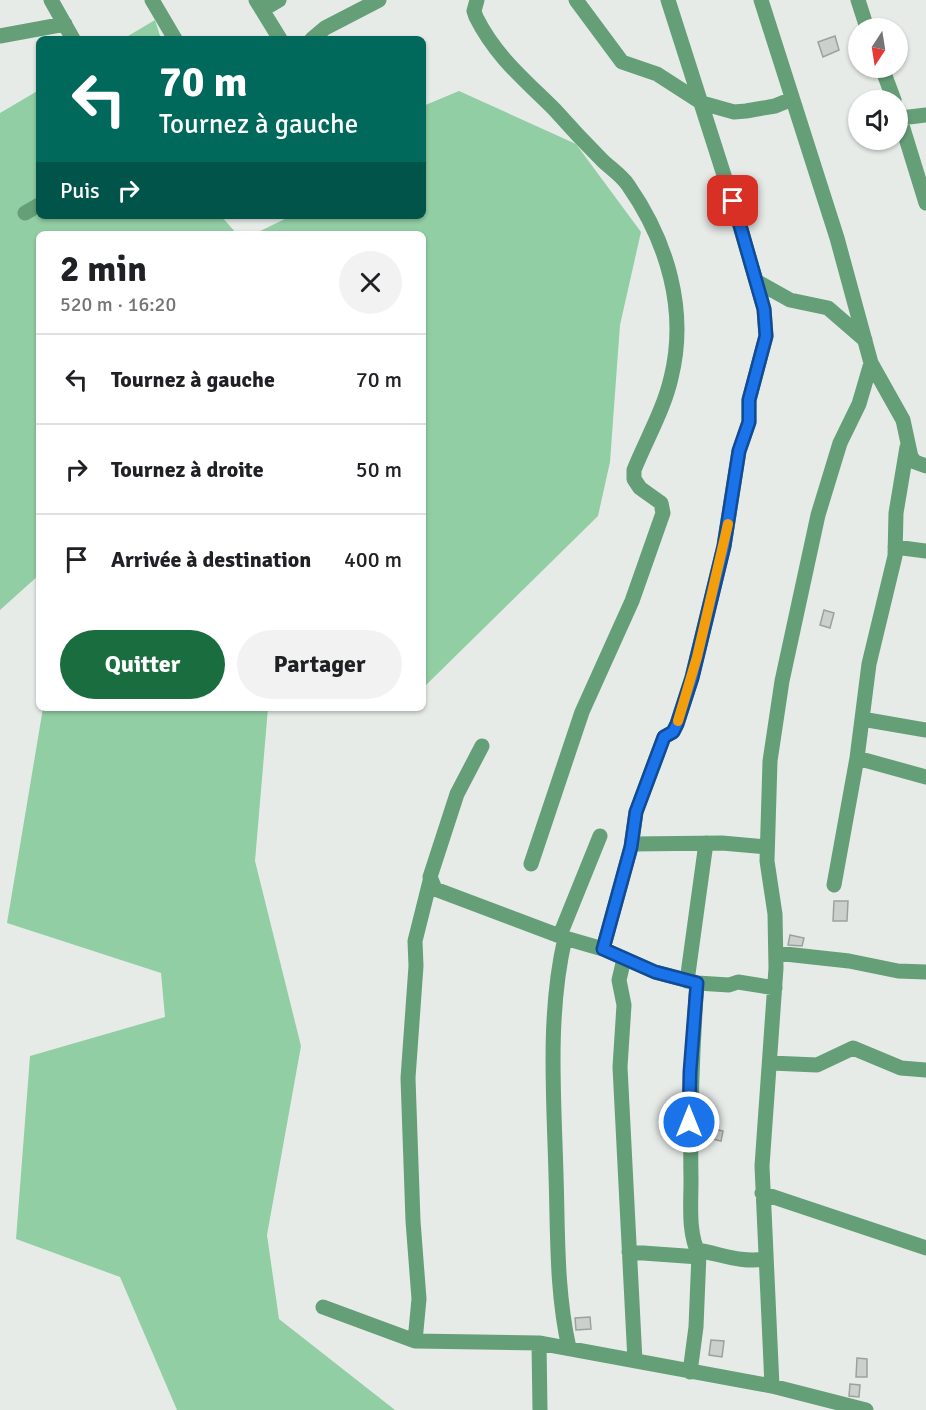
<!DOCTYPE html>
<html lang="fr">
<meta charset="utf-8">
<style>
:root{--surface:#fff;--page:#f2f2f2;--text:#202124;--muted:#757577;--line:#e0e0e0;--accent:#1a6d3f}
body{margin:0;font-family:Signika,sans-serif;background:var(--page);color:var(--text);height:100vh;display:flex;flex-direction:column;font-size:22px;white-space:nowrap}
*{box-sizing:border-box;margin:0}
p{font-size:20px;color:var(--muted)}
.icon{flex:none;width:33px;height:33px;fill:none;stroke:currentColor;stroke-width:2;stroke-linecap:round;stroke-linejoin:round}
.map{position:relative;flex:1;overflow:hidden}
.sheet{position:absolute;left:36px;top:231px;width:390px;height:480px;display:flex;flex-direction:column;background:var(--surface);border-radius:9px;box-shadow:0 2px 4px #0004}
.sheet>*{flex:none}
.guide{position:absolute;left:36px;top:36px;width:390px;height:183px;border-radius:9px;box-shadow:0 2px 4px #0004;background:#00695c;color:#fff;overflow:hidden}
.needle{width:39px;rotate:192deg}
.buttons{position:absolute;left:848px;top:18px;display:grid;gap:12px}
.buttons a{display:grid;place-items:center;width:60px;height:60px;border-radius:50%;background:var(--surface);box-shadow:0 2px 4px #0004;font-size:30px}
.pin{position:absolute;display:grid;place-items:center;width:51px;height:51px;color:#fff;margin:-26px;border-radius:12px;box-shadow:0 3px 9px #0006}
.me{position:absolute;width:66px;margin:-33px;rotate:0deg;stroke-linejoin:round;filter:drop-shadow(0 0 4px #0008)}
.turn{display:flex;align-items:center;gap:21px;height:126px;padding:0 24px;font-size:27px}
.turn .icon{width:78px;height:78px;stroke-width:2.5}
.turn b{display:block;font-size:42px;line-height:51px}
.then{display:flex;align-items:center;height:57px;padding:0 24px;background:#0003;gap:12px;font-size:22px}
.round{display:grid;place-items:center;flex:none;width:63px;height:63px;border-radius:32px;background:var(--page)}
.headline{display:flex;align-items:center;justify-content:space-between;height:102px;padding:0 24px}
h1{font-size:36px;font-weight:700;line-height:45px}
.primary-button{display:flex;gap:12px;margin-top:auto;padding:12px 24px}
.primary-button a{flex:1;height:69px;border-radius:36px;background:var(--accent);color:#fff;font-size:24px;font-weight:700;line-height:69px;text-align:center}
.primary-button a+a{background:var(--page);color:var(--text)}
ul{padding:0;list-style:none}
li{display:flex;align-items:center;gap:18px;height:90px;padding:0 24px;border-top:2px solid var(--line)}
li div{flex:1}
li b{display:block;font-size:22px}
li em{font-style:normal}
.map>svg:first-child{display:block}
.green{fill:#92cea4}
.building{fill:#ccd0cd;stroke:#9da19e;stroke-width:1.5}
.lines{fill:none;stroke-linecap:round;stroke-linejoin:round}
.minor{stroke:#659f78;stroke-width:15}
.route-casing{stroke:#114b97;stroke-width:15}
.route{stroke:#1a73e8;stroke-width:10}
.slow{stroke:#f59e0b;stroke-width:10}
</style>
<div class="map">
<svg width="926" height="1410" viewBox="0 0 926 1410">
<rect width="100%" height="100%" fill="#e7ebe8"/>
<path class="green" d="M155,20L161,39H123Z
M39,90V216H221L237,234H39V575L0,610V113Z
M459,91L576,144L641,232L620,325L610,462L598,516L423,688V234H254L291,216H423V106Z
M43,708H268L255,861L301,1046L267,1235L279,1319L395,1410H177L120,1277L16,1239L30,1056L165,1017L161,973L7,923Z"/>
<path class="building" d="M835,36L839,50L823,57L818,42Z
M824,610L834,613L830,628L820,625Z
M834,901H848L847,921H833Z
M790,935L804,938L802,946L788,945Z
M711,1128L723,1131L721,1141L708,1138Z
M590,1317L591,1329L576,1330L575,1318Z
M711,1340L724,1341L722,1357L709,1355Z
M857,1358L867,1359V1377H856Z
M850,1384L860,1385L859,1397L849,1396Z"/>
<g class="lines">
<path class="minor" d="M51,0L73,39
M152,0L175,39
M256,0L280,39
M477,0L474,11L476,17C496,57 525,80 555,110C570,127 586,144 602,160C610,168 621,175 628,185C667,241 688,310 671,378C664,409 646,440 634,470V479L640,488L661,503L663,513L632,601L582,712L531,864
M576,0L622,62L657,74L702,103L734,112L746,111L775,106L792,99
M761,0L837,238L871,363L903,420L911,457L915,462L926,466
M858,0L867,28
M262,10L279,0
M0,36L65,24
M312,39L325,28L379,0
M882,68L894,100
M897,109L926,203
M901,118L926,115
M25,213L39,205
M756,281L790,300L828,308L865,340
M895,547L926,551
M862,719L926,730
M482,746L457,794L430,877L435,889L565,938L603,949L655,972L697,983L729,985L738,982L775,988
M857,758L926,777
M632,844L722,843L767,847
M834,885L857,758L869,664L895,556L896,513L907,447
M560,935L600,836
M565,938C547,1015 554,1097 556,1175C558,1233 556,1290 569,1348
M603,949L631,847L636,812L664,737L673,732L677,724L692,677L724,546L739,451L749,422V400L766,336L764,309L738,219L668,0
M776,953L849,961L898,971L926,972
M624,959L619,980L624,1005L620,1067L635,1361
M687,981L706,843
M771,1063L817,1065L853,1048L901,1068L926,1070
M762,1193L926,1248
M697,1250C721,1254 741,1263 765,1259
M629,1252L699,1257
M323,1307L415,1341L539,1343L772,1386L866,1410
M415,1341L419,1299L413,1221L408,1078L416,966L415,941L430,881
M539,1343L540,1410
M690,1372L696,1327L699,1254C688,1234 691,1204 691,1181C690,1114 692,1051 697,983
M772,1386L762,1166L776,968L775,914L767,861L770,761L782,681L818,515L840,443L859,404L871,363"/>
</g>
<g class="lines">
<defs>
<path id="route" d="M689,1122L690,1072L697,983L655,972L603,949L631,847L636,812L664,737L673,732L677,724L692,678L724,546L739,451L749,422V400L766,336L764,309L733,201"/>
</defs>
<use href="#route" class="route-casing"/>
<use href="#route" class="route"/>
<path class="slow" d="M678,721L697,657L728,524"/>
</g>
</svg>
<div class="buttons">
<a><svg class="needle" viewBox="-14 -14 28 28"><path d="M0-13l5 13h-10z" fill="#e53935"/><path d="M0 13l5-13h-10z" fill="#757577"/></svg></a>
<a><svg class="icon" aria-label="sound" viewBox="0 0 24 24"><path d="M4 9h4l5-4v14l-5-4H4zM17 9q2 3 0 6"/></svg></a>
</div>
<div class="pin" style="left:733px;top:201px;background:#d93025"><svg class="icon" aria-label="arrive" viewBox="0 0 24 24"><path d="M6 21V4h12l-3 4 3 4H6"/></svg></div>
<svg class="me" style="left:689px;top:1122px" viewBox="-20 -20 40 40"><circle r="17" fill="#1a73e8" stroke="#fff" stroke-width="3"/><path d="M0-11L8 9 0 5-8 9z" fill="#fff"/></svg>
<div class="guide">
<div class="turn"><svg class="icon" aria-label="left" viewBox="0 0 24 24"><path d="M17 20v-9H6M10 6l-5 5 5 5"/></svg><div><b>70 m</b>Tournez à gauche</div></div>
<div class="then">Puis<svg class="icon" aria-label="right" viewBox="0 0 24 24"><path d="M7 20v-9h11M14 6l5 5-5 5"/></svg></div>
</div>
<section class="sheet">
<div class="headline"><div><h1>2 min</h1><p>520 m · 16:20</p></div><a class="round"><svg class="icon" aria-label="close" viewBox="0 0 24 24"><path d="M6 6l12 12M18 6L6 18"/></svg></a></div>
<ul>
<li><svg class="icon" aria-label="left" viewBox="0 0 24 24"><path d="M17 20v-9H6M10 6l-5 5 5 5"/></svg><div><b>Tournez à gauche</b></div><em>70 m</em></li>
<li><svg class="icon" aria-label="right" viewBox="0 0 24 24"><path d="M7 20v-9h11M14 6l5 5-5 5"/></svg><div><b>Tournez à droite</b></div><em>50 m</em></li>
<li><svg class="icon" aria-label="arrive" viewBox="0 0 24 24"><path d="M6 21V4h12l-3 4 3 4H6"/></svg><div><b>Arrivée à destination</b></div><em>400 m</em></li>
</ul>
<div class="primary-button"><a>Quitter</a><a>Partager</a></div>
</section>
</div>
